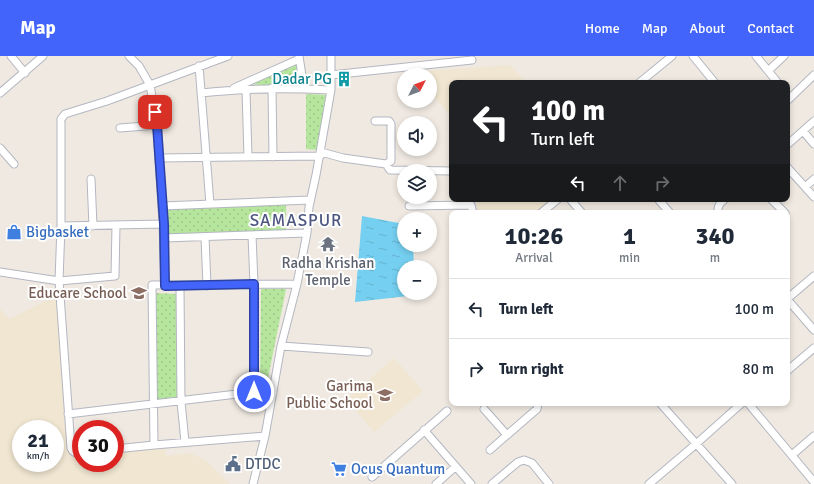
<!DOCTYPE html>
<meta charset="utf-8">
<style>
:root{--surface:#fff;--page:#f6f6f7;--text:#1f2937;--muted:#747a83;--line:#e0e1e3;--accent:#4264fb}
body{margin:0;font-family:Signika,sans-serif;background:var(--page);color:var(--text);height:100vh;display:flex;flex-direction:column;font-size:15px;white-space:nowrap}
*{box-sizing:border-box;margin:0}
p{font-size:13px;color:var(--muted)}
.icon{flex:none;width:22px;height:22px;fill:none;stroke:currentColor;stroke-width:2;stroke-linecap:round;stroke-linejoin:round}
.map{position:relative;flex:1;overflow:hidden}
.side{position:absolute;left:449px;top:154px;width:341px;height:196px;display:flex;flex-direction:column;background:var(--surface);border-radius:8px;box-shadow:0 2px 6px #0003}
.side>*{flex:none}
.top-card{position:absolute;left:449px;top:24px;width:341px;height:122px;border-radius:8px;box-shadow:0 2px 6px #0003;background:#202124;color:#fff;overflow:hidden}
.needle{width:26px;rotate:48deg}
.fabs{position:absolute;left:397px;top:12px;display:grid;gap:8px}
.fabs a{display:grid;place-items:center;width:40px;height:40px;border-radius:50%;background:var(--surface);box-shadow:0 2px 6px #0003;font-size:20px}
.speed{position:absolute;left:12px;top:364px;display:flex;gap:8px;font-size:20px;font-weight:700;text-align:center}
.speed>*{display:grid;place-content:center;width:52px;height:52px;border-radius:50%;background:var(--surface);box-shadow:0 2px 6px #0003;line-height:1}
.speed small{font-size:10px;font-weight:400}
.speed .limit{border:6px solid #d22;background:#fff;color:#111}
.pin{position:absolute;display:grid;place-items:center;width:34px;height:34px;color:#fff;margin:-17px;border-radius:8px;box-shadow:0 2px 6px #0006}
.me{position:absolute;width:44px;margin:-22px;rotate:0deg;stroke-linejoin:round;filter:drop-shadow(0 0 3px #0008)}
.turn{display:flex;align-items:center;gap:14px;height:84px;padding:0 16px;font-size:18px}
.turn .icon{width:52px;height:52px;stroke-width:2.5}
.turn b{display:block;font-size:28px;line-height:34px}
.lanes{display:flex;align-items:center;height:38px;padding:0 16px;background:#0003;justify-content:center;gap:20px;direction:ltr}
.lanes .off{opacity:.35}
.eta{display:flex;justify-content:space-evenly;align-items:center;height:68px;text-align:center}
.eta b{font-size:24px;font-weight:700;line-height:28px}
ul{padding:0;list-style:none}
li{display:flex;align-items:center;gap:12px;height:60px;padding:0 16px;border-top:1px solid var(--line)}
li div{flex:1}
li b{display:block;font-size:15px}
li em{font-style:normal}
header{display:flex;align-items:center;gap:24px;box-sizing:border-box;height:56px;padding:0 20px;background:var(--accent);color:#fff}
header strong{font-size:19px}
nav{display:flex;gap:22px;margin-inline-start:auto;font-size:14px}
.map>svg:first-child{display:block}
.education{fill:#f0e6d1;fill-rule:evenodd}
.park{fill:url(#park-dots)}
.water{fill:url(#water-ripples)}
.lines{fill:none;stroke-linecap:round;stroke-linejoin:round}
.street-casing{stroke:#b4b7c1;stroke-width:9}
.street{stroke:#fff;stroke-width:7}
.route-casing{stroke:#2b41a3;stroke-width:10}
.route{stroke:#4264fb;stroke-width:7}
.labels{text-anchor:middle;dominant-baseline:central;stroke-width:4;stroke-linejoin:round;paint-order:stroke}
.culture-label{font-size:15px;fill:#0d838f;stroke:#fff;text-anchor:end}
.shop-label{font-size:15px;fill:#366cbe;stroke:#fff;text-anchor:start}
.worship-label{font-size:15px;fill:#5b616d;stroke:#fff}
.education-label{font-size:15px;fill:#785e54;stroke:#fff;text-anchor:end}
.service-label{font-size:15px;fill:#4e5e75;stroke:#fff;text-anchor:start}
.quarter-label{font-size:17px;letter-spacing:1px;fill:#4d5680;stroke:#fff}
</style>
<header>
<strong>Map</strong>
<nav><a>Home</a><a>Map</a><a>About</a><a>Contact</a></nav>
</header>
<div class="map">
<svg width="814" height="428" viewBox="0 0 814 428">
<defs>
<pattern id="park-dots" width="8" height="8" patternUnits="userSpaceOnUse"><rect width="8" height="8" fill="#b6e59e"/><path d="M2 2h.1M6 6h.1" fill="none" stroke="#9dc588" stroke-width="1.8" stroke-linecap="round"/></pattern>
<pattern id="water-ripples" width="26" height="14" patternUnits="userSpaceOnUse"><rect width="26" height="14" fill="#75cff0"/><path d="M2 4q2-2 4 0t4 0M15 11q2-2 4 0t4 0" fill="none" stroke="#66b2ce"/></pattern>
</defs>
<rect width="100%" height="100%" fill="#efe9e1"/>
<path class="education" d="M510,9L527,27H452V62L430,36V19H416L413,16Z
M479,143H552L537,157H478L476,146Z
M56,240L70,401L81,400V407H115V396L165,392L166,400L190,397L205,404L230,428H0V253L9,263ZM21,373H55V407H21Z
M394,302L423,335L374,376L346,343Z"/>
<path class="park" d="M298,6L302,32L249,28Z
M306,38L326,39L317,94L306,93Z
M286,146V177L165,181V151Z
M261,233H286L267,327L260,326Z
M154,237L177,238L178,343L156,345Z"/>
<path class="water" d="M362,160L404,168V189H413L414,211H404V237H416L417,239L355,246Z"/>
<g class="lines">
<defs>
<path id="street" d="M11,0L25,17
M129,0L139,10L150,29L157,69L163,168L165,229
M299,0L304,33
M693,0L715,27
M756,0L778,27
M199,10L210,148
M768,15L784,0
M331,19L472,4
M639,27L672,0
M234,32L299,3
M272,32L273,101
M246,34L248,101
M0,37L43,0
M201,37C244,32 287,32 331,34
M787,45L814,19
M120,72L157,69
M803,75L814,88
M787,89L814,65
M0,92L14,108
M321,96L343,102L386,108L391,105V68L389,65H375
M159,102L320,100
M386,108L390,114L452,115
M787,111L814,141
M91,123L93,170
M805,131L814,123
M570,143L582,157
M658,143L670,157
M771,143L785,157
M162,150L310,144
M409,150L471,149L473,157
M541,157L558,143
M718,157C717,150 720,147 725,143
M61,170L163,168
M252,179L254,228V336
M205,181L207,230
M164,182L307,177
M0,216L59,225L115,220L116,170
M180,230L181,346L185,386
M787,243L814,274
M787,243L814,220
M281,290L368,296
M787,315L814,292
M660,347L732,428
M748,347L814,426
M484,353L507,379L537,353L538,347
M68,358L254,336L273,337
M424,374L471,428
M154,389L152,229L297,228
M115,393L154,389L265,380
M490,394L507,379
M81,398C76,398 73,397 71,392L59,225L61,170V63L65,58L107,45L228,0
M792,399L814,380
M372,421L447,355
M253,428L265,380L281,290L297,228L307,177L309,151L316,119L331,34V0
M436,428L455,411
M492,428L518,406L524,404L532,407L549,428
M649,428L696,388L742,347"/>
</defs>
<use href="#street" class="street-casing"/>
<use href="#street" class="street"/>
</g>
<g class="lines">
<defs>
<path id="route" d="M155,56L157,69L164,168L165,230L254,228V336"/>
</defs>
<use href="#route" class="route-casing"/>
<use href="#route" class="route"/>
</g>
<defs>
<symbol id="building-bare" viewBox="-9 -9 18 18"><path d="M-4-6H4V6H1V3H-1V6H-4ZM-2.5-4.3h1.7v1.8h-1.7ZM.8-4.3h1.7v1.8H.8ZM-2.5-1h1.7V.8h-1.7ZM.8-1h1.7V.8H.8Z" fill="#0f9aa8" stroke="#fff" stroke-width="2.5" paint-order="stroke"/></symbol>
<symbol id="shop-bare" viewBox="-9 -9 18 18"><path d="M-5-2.5h2.3a2.7 3.5 0 0 1 5.4 0H5L5.5 6h-11ZM-1.5-2.5h3a1.5 2.3 0 0 0-3 0Z" fill="#3f7fe0" stroke="#fff" stroke-width="2.5" paint-order="stroke"/></symbol>
<symbol id="temple-bare" viewBox="-9 -9 18 18"><path d="M0-6L5-2H3V0L6.5 2.5H4V6H1.5V3h-3V6H-4V2.5H-6.5L-3 0V-2H-5Z" fill="#6b7280" stroke="#fff" stroke-width="2.5" paint-order="stroke"/></symbol>
<symbol id="school-bare" viewBox="-9 -9 18 18"><path d="M0-5L7-2L0 1L-7-2ZM-4 1L0 2.5L4 1V4Q0 6-4 4Z" fill="#8d6e63" stroke="#fff" stroke-width="2.5" paint-order="stroke"/></symbol>
<symbol id="civic-bare" viewBox="-9 -9 18 18"><path d="M-.6-6.5H3V-4.5H.6V-3L4-1V1h2V6H-6V1h2V-1L-.6-3ZM-1.2 2.5V6h2.4V2.5Z" fill="#5c6f8a" stroke="#fff" stroke-width="2.5" paint-order="stroke"/></symbol>
<symbol id="supermarket-bare" viewBox="-9 -9 18 18"><path d="M-6-5.5h2.5l.6 2H6L4.5 2H-2.5L-4.4-4H-6ZM-1.5 3.2a1.3 1.3 0 1 0 .1 0ZM3 3.2a1.3 1.3 0 1 0 .1 0Z" fill="#3f7fe0" stroke="#fff" stroke-width="2.5" paint-order="stroke"/></symbol>
</defs>
<g fill-rule="evenodd">
<use href="#building-bare" x="333" y="12" width="22" height="22"/>
<use href="#shop-bare" x="3" y="165" width="22" height="22"/>
<use href="#temple-bare" x="317" y="177" width="22" height="22"/>
<use href="#school-bare" x="128" y="226" width="22" height="22"/>
<use href="#school-bare" x="374" y="328" width="22" height="22"/>
<use href="#civic-bare" x="222" y="397" width="22" height="22"/>
<use href="#supermarket-bare" x="328" y="402" width="22" height="22"/>
</g>
<g class="labels">
<g class="culture-label">
<text x="332" y="23">Dadar PG</text>
</g>
<g class="shop-label">
<text x="26" y="176">Bigbasket</text>
<text x="351" y="413">Ocus Quantum</text>
</g>
<g class="worship-label">
<text x="328" y="207">Radha Krishan<tspan x="328" dy="17">Temple</tspan></text>
</g>
<g class="education-label">
<text x="127" y="237">Educare School</text>
<text x="373" y="330">Garima<tspan x="373" dy="17">Public School</tspan></text>
</g>
<g class="service-label">
<text x="245" y="408">DTDC</text>
</g>
<g class="quarter-label">
<text x="296" y="164">SAMASPUR</text>
</g>
</g>
</svg>
<div class="fabs">
<a><svg class="needle" viewBox="-14 -14 28 28"><path d="M0-13l5 13h-10z" fill="#e53935"/><path d="M0 13l5-13h-10z" fill="#747a83"/></svg></a>
<a><svg class="icon" aria-label="sound" viewBox="0 0 24 24"><path d="M4 9h4l5-4v14l-5-4H4zM17 9q2 3 0 6"/></svg></a>
<a><svg class="icon" aria-label="layers" viewBox="0 0 24 24"><path d="M12 4l9 5-9 5-9-5zM3 14l9 5 9-5"/></svg></a>
<a>+</a>
<a>−</a>
</div>
<div class="speed"><div>21<small>km/h</small></div><div class="limit">30</div></div>
<div class="pin" style="left:155px;top:56px;background:#d93025"><svg class="icon" aria-label="arrive" viewBox="0 0 24 24"><path d="M6 21V4h12l-3 4 3 4H6"/></svg></div>
<svg class="me" style="left:254px;top:336px" viewBox="-20 -20 40 40"><circle r="17" fill="#4264fb" stroke="#fff" stroke-width="3"/><path d="M0-11L8 9 0 5-8 9z" fill="#fff"/></svg>
<div class="top-card">
<div class="turn"><svg class="icon" aria-label="left" viewBox="0 0 24 24"><path d="M17 20v-9H6M10 6l-5 5 5 5"/></svg><div><b>100 m</b>Turn left</div></div>
<div class="lanes"><svg class="icon" aria-label="left" viewBox="0 0 24 24"><path d="M17 20v-9H6M10 6l-5 5 5 5"/></svg><svg class="icon off" aria-label="ahead" viewBox="0 0 24 24"><path d="M12 20V5M6 11l6-6 6 6"/></svg><svg class="icon off" aria-label="right" viewBox="0 0 24 24"><path d="M7 20v-9h11M14 6l5 5-5 5"/></svg></div>
</div>
<section class="side">
<div class="eta">
<div><b>10:26</b><p>Arrival</p></div>
<div><b>1</b><p>min</p></div>
<div><b>340</b><p>m</p></div>
</div>
<ul>
<li><svg class="icon" aria-label="left" viewBox="0 0 24 24"><path d="M17 20v-9H6M10 6l-5 5 5 5"/></svg><div><b>Turn left</b></div><em>100 m</em></li>
<li><svg class="icon" aria-label="right" viewBox="0 0 24 24"><path d="M7 20v-9h11M14 6l5 5-5 5"/></svg><div><b>Turn right</b></div><em>80 m</em></li>
</ul>
</section>
</div>
